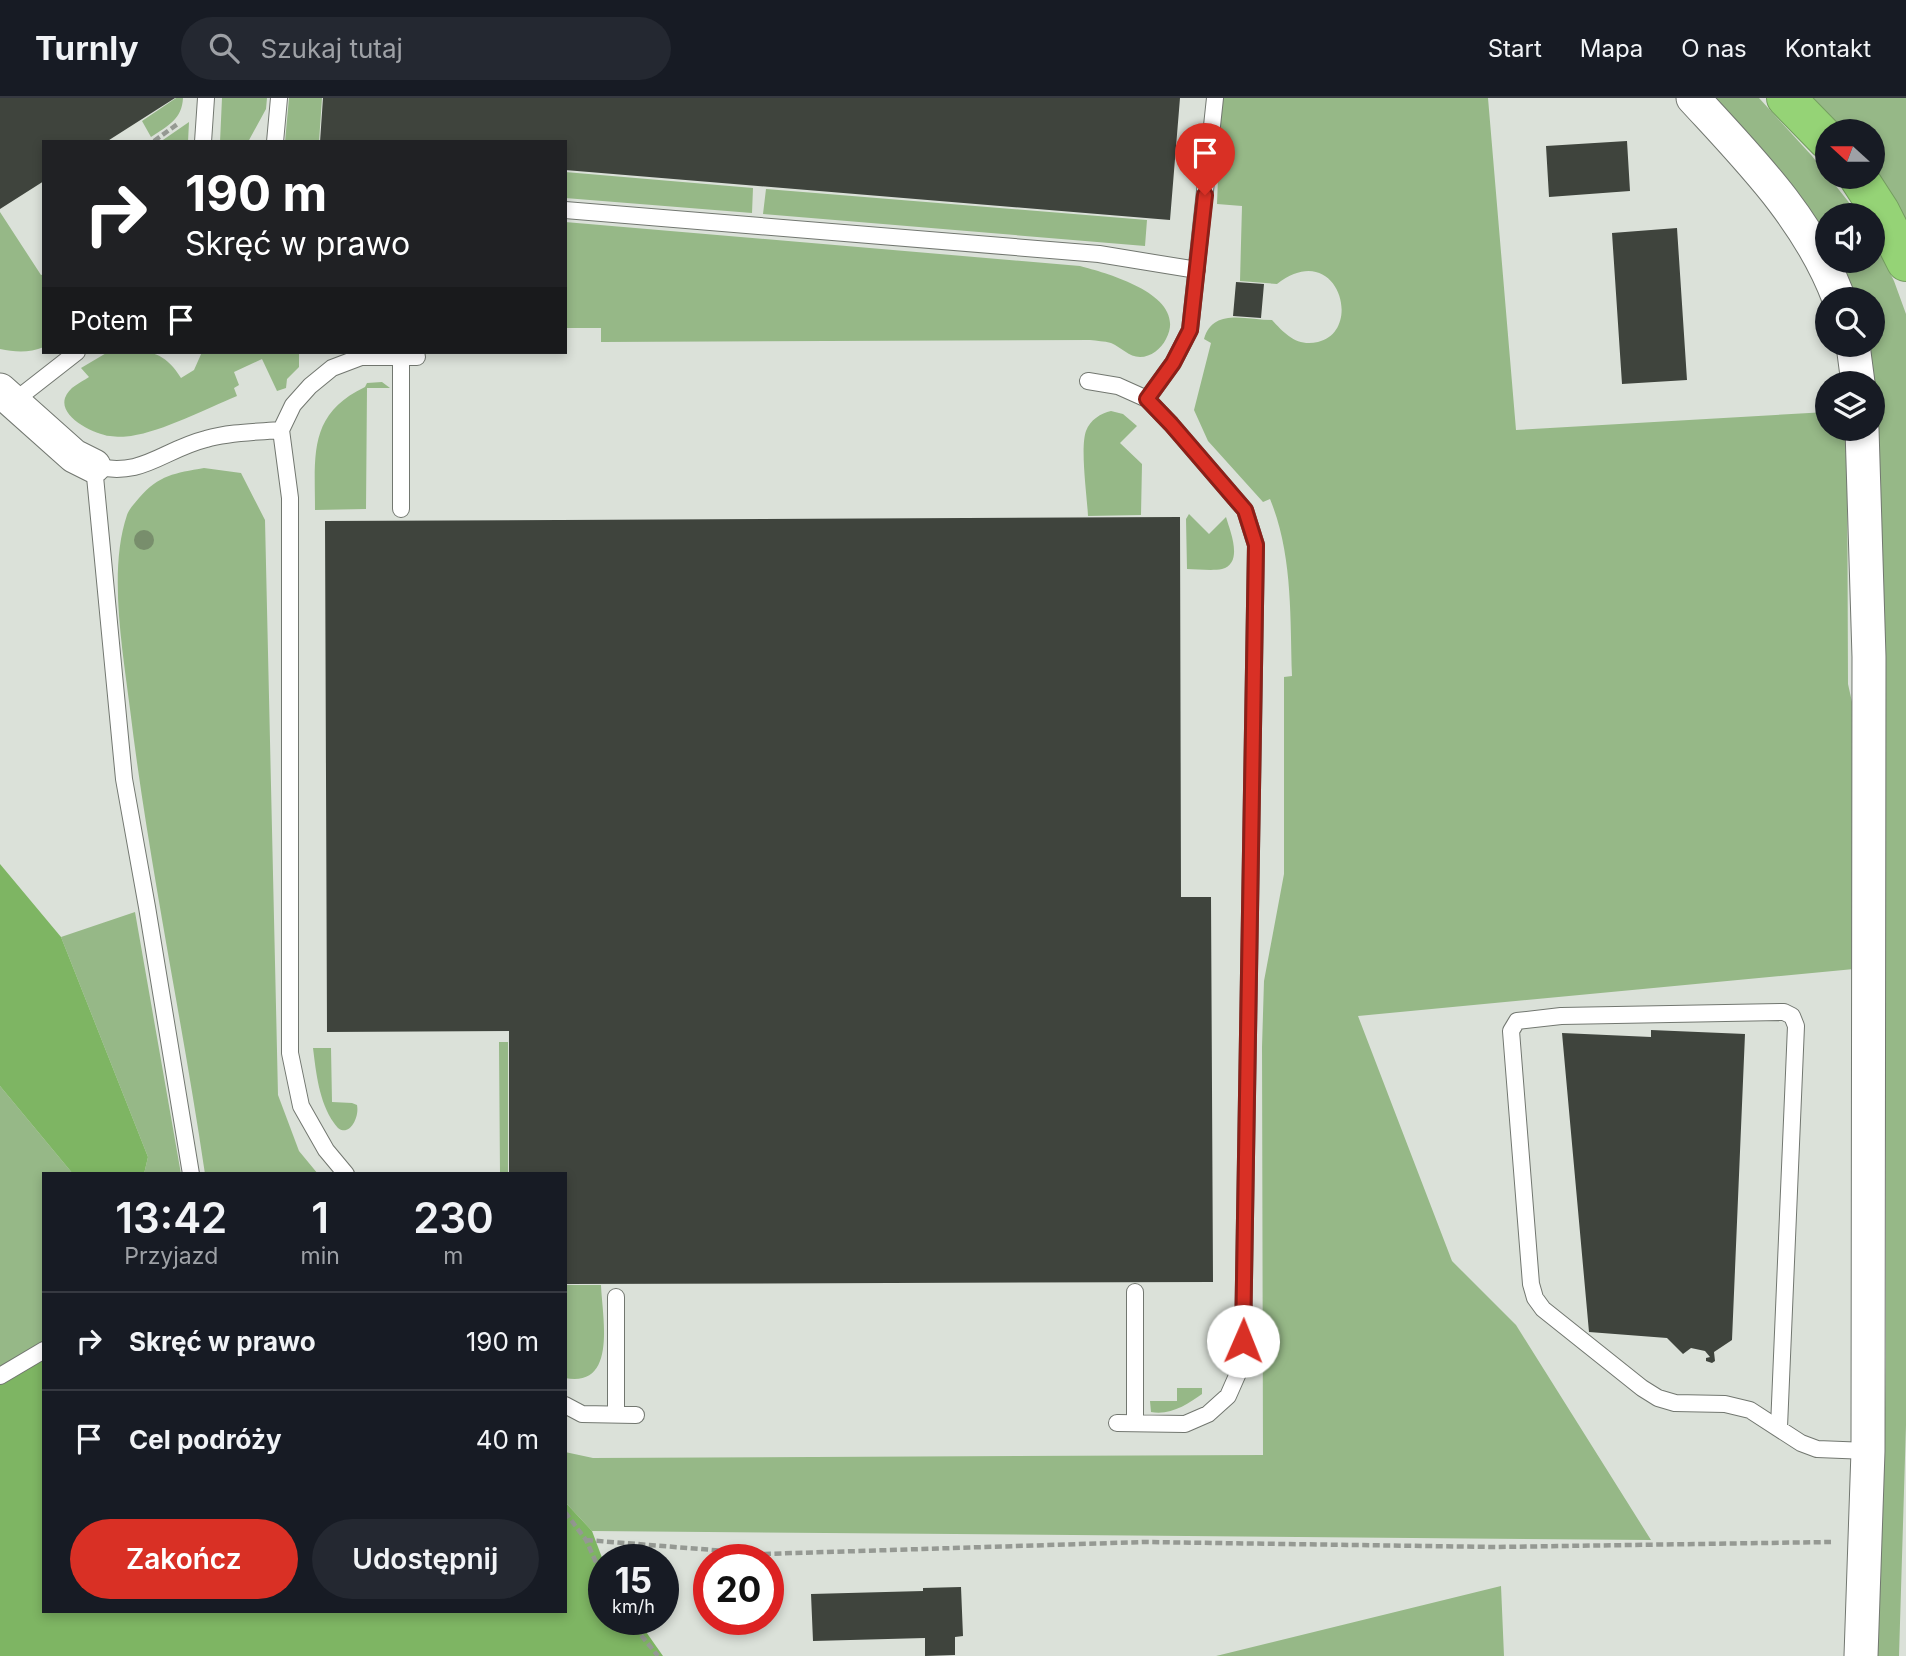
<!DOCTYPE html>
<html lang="pl">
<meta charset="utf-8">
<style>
:root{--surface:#171b24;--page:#242831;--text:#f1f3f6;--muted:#9ea1a6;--line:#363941;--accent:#d93025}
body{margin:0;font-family:Inter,sans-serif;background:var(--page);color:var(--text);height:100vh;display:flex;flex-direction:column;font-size:26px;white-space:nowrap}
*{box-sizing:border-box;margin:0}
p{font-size:23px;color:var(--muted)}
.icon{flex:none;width:38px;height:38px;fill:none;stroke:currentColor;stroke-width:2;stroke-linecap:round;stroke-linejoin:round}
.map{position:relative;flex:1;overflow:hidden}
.sheet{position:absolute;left:42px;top:1074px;width:525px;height:441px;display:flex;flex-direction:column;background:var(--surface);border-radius:0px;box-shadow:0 4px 10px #0003}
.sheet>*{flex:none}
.guide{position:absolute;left:42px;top:42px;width:525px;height:214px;border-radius:0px;box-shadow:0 4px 10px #0003;background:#202124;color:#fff;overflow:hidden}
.needle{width:46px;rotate:291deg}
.buttons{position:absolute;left:1815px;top:21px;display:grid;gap:14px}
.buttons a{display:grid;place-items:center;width:70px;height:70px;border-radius:50%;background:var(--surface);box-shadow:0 4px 10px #0003;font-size:35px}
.speed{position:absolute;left:588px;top:1446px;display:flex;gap:14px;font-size:35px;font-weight:700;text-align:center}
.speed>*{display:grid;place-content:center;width:91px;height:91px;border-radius:50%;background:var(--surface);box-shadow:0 4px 10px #0003;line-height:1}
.speed small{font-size:18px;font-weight:400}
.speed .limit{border:10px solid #d22;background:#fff;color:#111}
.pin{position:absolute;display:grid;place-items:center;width:60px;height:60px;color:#fff;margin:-72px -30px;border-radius:50% 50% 50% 0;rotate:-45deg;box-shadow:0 0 7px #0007}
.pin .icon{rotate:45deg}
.me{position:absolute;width:77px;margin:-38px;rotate:1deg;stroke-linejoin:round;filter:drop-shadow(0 0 5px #0008)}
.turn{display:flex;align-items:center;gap:24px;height:147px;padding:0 28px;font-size:32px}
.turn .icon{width:91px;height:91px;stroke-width:2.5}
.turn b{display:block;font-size:49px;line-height:60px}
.then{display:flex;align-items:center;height:66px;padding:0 28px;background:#0003;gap:14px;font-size:26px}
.eta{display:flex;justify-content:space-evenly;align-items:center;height:119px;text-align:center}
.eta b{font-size:42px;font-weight:600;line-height:49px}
.cta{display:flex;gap:14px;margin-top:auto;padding:14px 28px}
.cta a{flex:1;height:80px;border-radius:42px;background:var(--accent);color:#fff;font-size:28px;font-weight:600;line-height:80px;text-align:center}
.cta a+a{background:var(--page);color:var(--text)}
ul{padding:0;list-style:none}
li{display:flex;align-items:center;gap:21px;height:98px;padding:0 28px;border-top:2px solid var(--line)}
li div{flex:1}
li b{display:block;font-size:26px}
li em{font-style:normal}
header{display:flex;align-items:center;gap:42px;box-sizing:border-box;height:98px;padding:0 35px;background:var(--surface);border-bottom:2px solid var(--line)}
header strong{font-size:33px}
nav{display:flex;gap:38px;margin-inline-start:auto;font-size:24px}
.search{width:490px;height:63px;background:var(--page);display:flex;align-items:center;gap:18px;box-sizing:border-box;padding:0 24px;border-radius:38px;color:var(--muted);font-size:26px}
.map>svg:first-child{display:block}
.green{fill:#96b887}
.forest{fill:#7eb563}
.building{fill:#3f443d}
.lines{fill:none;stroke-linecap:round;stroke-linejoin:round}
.service-casing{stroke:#727770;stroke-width:18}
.minor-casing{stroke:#727770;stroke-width:35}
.motorway-casing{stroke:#749d60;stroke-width:40}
.path{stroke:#959993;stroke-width:4.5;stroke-dasharray:7 3.5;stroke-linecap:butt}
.service{stroke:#fff;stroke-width:16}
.minor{stroke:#fff;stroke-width:33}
.motorway{stroke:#95d376;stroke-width:38}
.tree{fill:#788e6c}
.route-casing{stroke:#8d1f18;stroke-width:18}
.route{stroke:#d93025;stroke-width:12}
</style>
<header>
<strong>Turnly</strong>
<div class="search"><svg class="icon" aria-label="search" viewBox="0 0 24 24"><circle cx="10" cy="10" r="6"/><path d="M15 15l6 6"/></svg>Szukaj tutaj</div>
<nav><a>Start</a><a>Mapa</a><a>O nas</a><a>Kontakt</a></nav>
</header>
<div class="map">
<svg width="1906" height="1558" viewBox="0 0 1906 1558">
<rect width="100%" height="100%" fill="#dbe1d9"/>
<path class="green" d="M176,0H183C182,21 168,28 151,39L142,23Z
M222,0H267L266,11L248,44H220Z
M289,0H322L319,44H285Z
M1221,0H1488L1516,332L1827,314V331H1847L1848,586L1854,613V871L1358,918L1452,1163L1516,1227L1651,1442L592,1433L565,1404V1354L593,1360L1263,1357L1262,949L1264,883L1284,776V579L1292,578C1290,519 1293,457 1270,401L1263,404L1208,343L1194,312L1211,245L1204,241C1213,209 1247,222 1272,222C1285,236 1297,249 1318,244C1365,233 1337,139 1277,186L1240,183L1242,108L1217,106Z
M1712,0H1759L1812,58L1859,117H1827V145Z
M1813,0H1906V124L1873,69L1872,33H1845Z
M189,24L188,44H160Z
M565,74L753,90L752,115L565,100Z
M766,91L1147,122L1145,148L763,116Z
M0,114L41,177L44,176V249C29,255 15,254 0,251Z
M565,124L1080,168C1110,176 1189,198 1166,241C1161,251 1151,259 1140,259C1129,259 1121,249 1111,245C1104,243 1097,243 1090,242L601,244V230H565Z
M1873,139L1894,183L1906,216V1327L1899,1558H1875L1883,1410L1886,1262V1061L1882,906L1880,380L1877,311L1867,247H1872V201H1853L1837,163H1872Z
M108,254C142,254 161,247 181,280L194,272L202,254H299V269L287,281L286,290L277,293L262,261L234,274L239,287L234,290L237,298C206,311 163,333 131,338C125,339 116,339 110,338C94,336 59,319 65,300C69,289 80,285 89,279L81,270Z
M382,284L390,290H367L366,411L315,412C315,357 308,316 365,289L367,285Z
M1111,313L1123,316L1137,328L1120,345L1142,366L1141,417L1088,418C1087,397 1080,350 1086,333C1090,322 1101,315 1111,313Z
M204,370L241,375L265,422L278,997L299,1053L318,1076H205C182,920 149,768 130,611C123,554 108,473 127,417C129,411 135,405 139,400C159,377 175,375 204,370Z
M1189,416L1209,436L1226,419C1230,433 1244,465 1222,471C1212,473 1197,471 1187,471L1186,421Z
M135,814L181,1076H144L148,1059L61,839Z
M499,944H508V1076H500Z
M313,950H331L332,1004L352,1005L357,1007C360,1022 346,1044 334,1025C319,1004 316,974 313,950Z
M0,988L73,1076H44V1252L0,1278Z
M565,1187H601C602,1218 618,1290 565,1280Z
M1177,1290H1202V1296C1188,1306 1170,1318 1151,1314L1150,1303H1177Z
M1501,1488L1504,1558H1216Z"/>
<path class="forest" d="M0,766L61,839L148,1059L144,1076H73L0,988Z
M44,1252V1514H565V1404L592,1433L604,1465V1521H637L663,1558H0V1278Z"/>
<path class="building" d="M0,0H175L106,44H44V83L0,111Z
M323,0H1180L1170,122L565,72V44H320Z
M1627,43L1630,93L1549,99L1546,48Z
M1677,130L1687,282L1622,286L1612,135Z
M1236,184L1264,186L1261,220L1233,218Z
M1180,419L1181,799H1211L1213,1184L565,1186V1076H509V933L327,934L325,423Z
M1651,932L1745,936L1732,1242L1714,1254L1715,1263L1712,1265L1706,1263V1260L1710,1259L1705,1253L1691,1250L1683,1256L1667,1240L1589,1234L1562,935L1651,939Z
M961,1489L963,1538L955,1539V1557L925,1558V1540L813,1543L811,1496L923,1493V1490Z"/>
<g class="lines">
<defs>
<path id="service" d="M203,44L206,0
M275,44L279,0
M565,112L1099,156L1197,172
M401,259V411
M1088,283L1118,288L1147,301L1171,326L1245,412L1256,447L1243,1243L1239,1273L1228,1298L1208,1316L1185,1326L1117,1325
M1147,301L1173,265L1190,232L1215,0
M13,304L77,254
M281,332L290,400V955L301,1008L326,1052L346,1076
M191,1076L147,809L124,681L94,368C143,380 162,352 206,341C230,334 256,334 281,332L293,307L310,288L332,270L361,259H417
M0,1278L44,1252
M565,1307L582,1316L636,1317
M616,1317V1199
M1135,1325V1194
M1779,1329L1796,928L1792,918L1784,914L1561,918L1517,923L1511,933L1531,1186L1535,1200L1543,1211L1642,1290L1658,1300L1675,1305L1725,1306L1750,1312L1801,1345L1817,1351L1868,1353"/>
<path id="minor" d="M1693,0C1750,62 1809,121 1839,201
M1853,247L1858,285
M0,292L74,358L94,368
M1861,1558L1868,1353L1869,559L1862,331"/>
<path id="motorway" d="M1786,0L1827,42
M1858,79L1880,113L1906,164"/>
</defs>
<use href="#service" class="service-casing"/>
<use href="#minor" class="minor-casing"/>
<use href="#motorway" class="motorway-casing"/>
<path class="path" d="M154,43L179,25
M565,1414L586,1442L604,1482
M586,1442L764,1456L1144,1444L1496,1449L1831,1444
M628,1521L658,1558"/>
<use href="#service" class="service"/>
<use href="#minor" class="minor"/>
<use href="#motorway" class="motorway"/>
</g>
<circle class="tree" cx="144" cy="442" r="10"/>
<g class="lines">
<defs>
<path id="route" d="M1205,97L1190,232L1173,265L1147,301L1171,326L1245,412L1256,447L1243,1243"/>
</defs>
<use href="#route" class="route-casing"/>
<use href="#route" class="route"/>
</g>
</svg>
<div class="buttons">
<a><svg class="needle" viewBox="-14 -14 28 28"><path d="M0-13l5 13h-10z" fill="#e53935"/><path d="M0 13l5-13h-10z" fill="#9ea1a6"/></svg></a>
<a><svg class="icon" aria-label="sound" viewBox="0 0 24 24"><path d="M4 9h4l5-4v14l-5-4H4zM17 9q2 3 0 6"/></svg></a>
<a><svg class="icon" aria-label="search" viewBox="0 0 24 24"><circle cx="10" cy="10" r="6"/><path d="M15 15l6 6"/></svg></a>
<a><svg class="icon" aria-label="layers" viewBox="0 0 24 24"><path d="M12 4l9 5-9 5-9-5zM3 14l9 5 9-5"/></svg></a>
</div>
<div class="speed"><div>15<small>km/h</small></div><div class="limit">20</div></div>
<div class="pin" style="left:1205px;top:97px;background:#d93025"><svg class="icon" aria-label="arrive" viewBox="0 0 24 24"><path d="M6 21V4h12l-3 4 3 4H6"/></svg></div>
<svg class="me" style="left:1243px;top:1243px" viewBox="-20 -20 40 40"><circle r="19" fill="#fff"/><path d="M0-13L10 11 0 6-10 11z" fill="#d93025"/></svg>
<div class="guide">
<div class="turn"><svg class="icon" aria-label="right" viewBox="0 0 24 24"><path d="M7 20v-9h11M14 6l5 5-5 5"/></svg><div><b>190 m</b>Skręć w prawo</div></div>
<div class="then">Potem<svg class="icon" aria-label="arrive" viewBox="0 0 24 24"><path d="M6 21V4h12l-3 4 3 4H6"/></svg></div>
</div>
<section class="sheet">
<div class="eta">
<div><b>13:42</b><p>Przyjazd</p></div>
<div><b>1</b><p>min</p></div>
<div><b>230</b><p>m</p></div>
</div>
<ul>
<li><svg class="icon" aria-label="right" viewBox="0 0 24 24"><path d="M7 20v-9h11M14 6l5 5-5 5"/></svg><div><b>Skręć w prawo</b></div><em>190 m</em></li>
<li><svg class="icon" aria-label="arrive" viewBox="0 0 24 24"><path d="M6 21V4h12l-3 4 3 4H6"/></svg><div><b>Cel podróży</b></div><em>40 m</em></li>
</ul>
<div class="cta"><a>Zakończ</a><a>Udostępnij</a></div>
</section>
</div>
